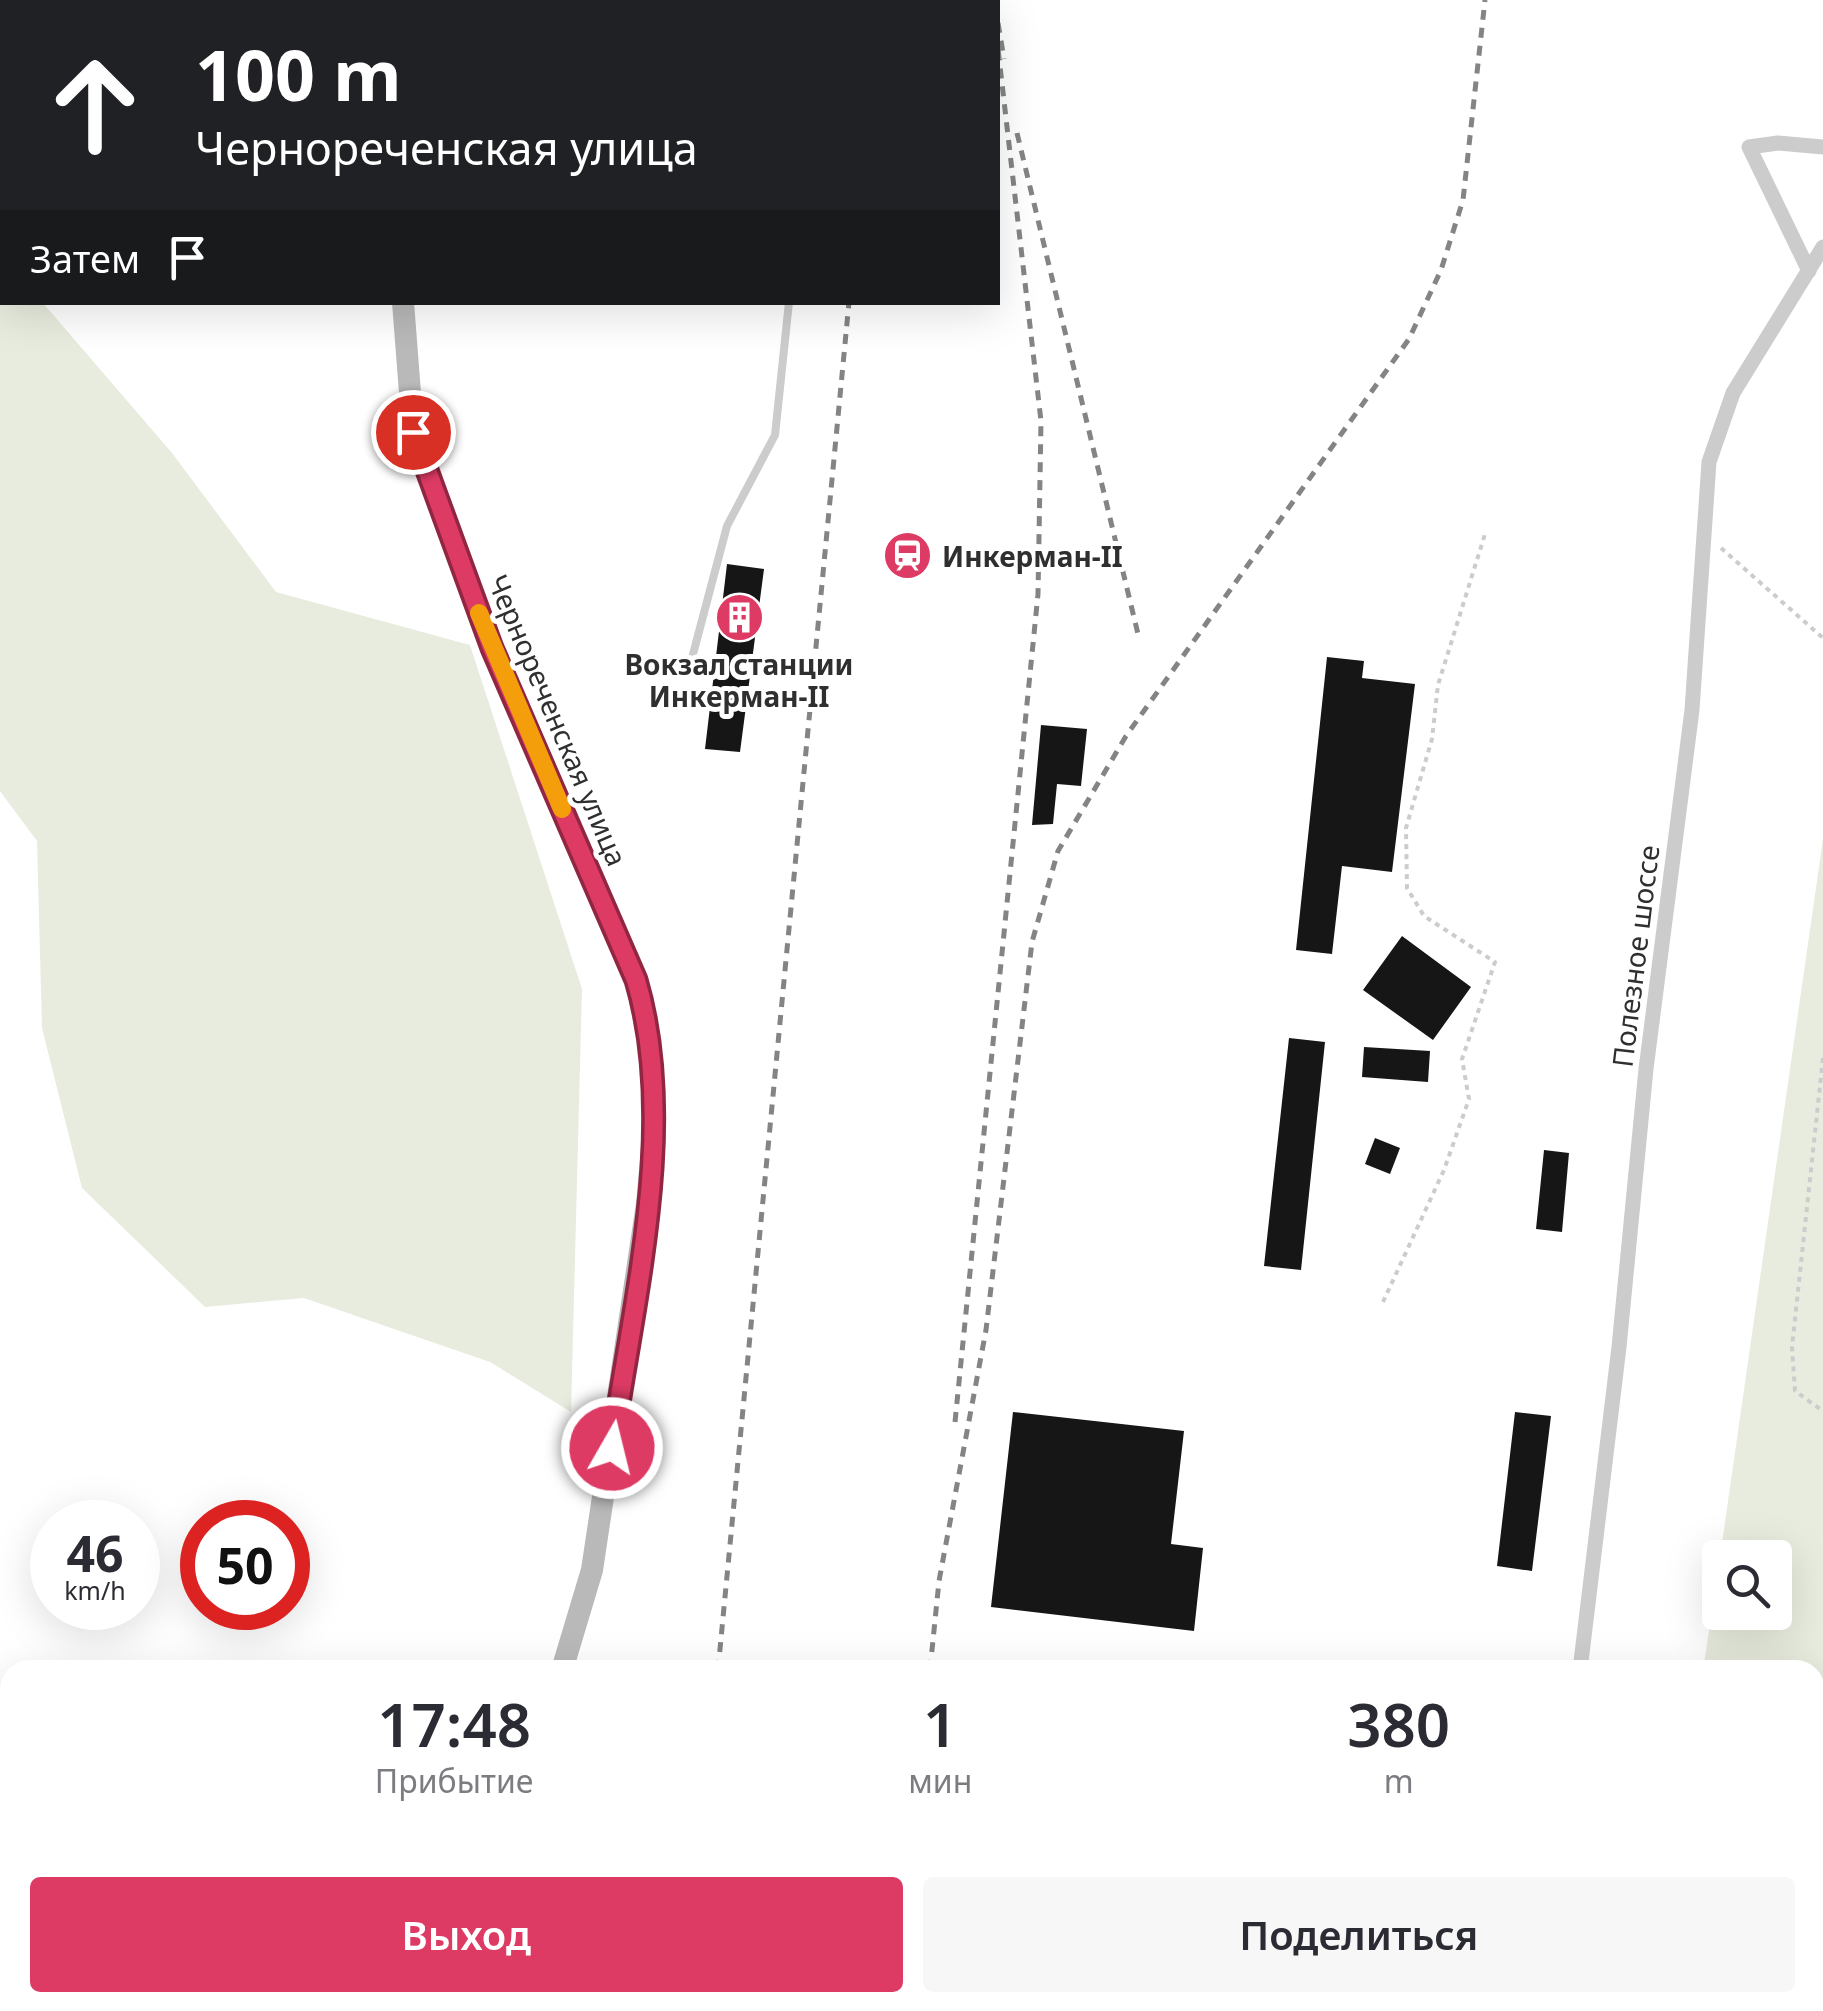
<!DOCTYPE html>
<html lang="ru">
<meta charset="utf-8">
<style>
:root{--surface:#fff;--page:#f7f7f7;--text:#2b2b33;--muted:#7c7c81;--accent:#dd3a64}
body{margin:0;font-family:"Noto Sans",sans-serif;background:var(--page);color:var(--text);height:100vh;display:flex;flex-direction:column;font-size:38px;white-space:nowrap}
*{box-sizing:border-box;margin:0}
p{font-size:32px;color:var(--muted)}
.icon{flex:none;width:55px;height:55px;fill:none;stroke:currentColor;stroke-width:2;stroke-linecap:round;stroke-linejoin:round}
.map{position:relative;flex:1;overflow:hidden}
.sheet{position:absolute;left:0px;top:1660px;width:1825px;height:352px;display:flex;flex-direction:column;background:var(--surface);border-radius:30px 30px 0 0;box-shadow:0 10px 40px #0002}
.sheet>*{flex:none}
.guide{position:absolute;left:0px;top:0px;width:1000px;height:305px;box-shadow:0 10px 40px #0002;background:#202124;color:#fff;overflow:hidden}
.buttons{position:absolute;left:1702px;top:1540px;display:grid;gap:20px}
.buttons a{display:grid;place-items:center;width:90px;height:90px;border-radius:10px;background:var(--surface);box-shadow:0 10px 40px #0002;font-size:50px}
.speed{position:absolute;left:30px;top:1500px;display:flex;gap:20px;font-size:50px;font-weight:700;text-align:center}
.speed>*{display:grid;place-content:center;width:130px;height:130px;border-radius:50%;background:var(--surface);box-shadow:0 10px 40px #0002;line-height:1}
.speed small{font-size:25px;font-weight:400}
.speed .limit{border:15px solid #d22;background:#fff;color:#111}
.pin{position:absolute;display:grid;place-items:center;width:85px;height:85px;color:#fff;margin:-42px;border:5px solid #fff;border-radius:50%;box-shadow:0 2px 10px #0007}
.me{position:absolute;width:110px;margin:-55px;rotate:8deg;stroke-linejoin:round;filter:drop-shadow(0 0 8px #0008)}
.turn{display:flex;align-items:center;gap:35px;height:210px;padding:0 30px;font-size:45px}
.turn .icon{width:130px;height:130px;stroke-width:2.5}
.turn b{display:block;font-size:70px;line-height:85px}
.then{display:flex;align-items:center;height:95px;padding:0 30px;background:#0003;gap:20px;font-size:38px}
.eta{display:flex;justify-content:space-evenly;align-items:center;height:170px;text-align:center}
.eta b{font-size:60px;font-weight:600;line-height:70px}
.primary-button{display:flex;gap:20px;margin-top:auto;padding:20px 30px}
.primary-button a{flex:1;height:115px;border-radius:10px;background:var(--accent);color:#fff;font-size:40px;font-weight:600;line-height:115px;text-align:center}
.primary-button a+a{background:var(--page);color:var(--text)}
.map>svg:first-child{display:block}
.green{fill:#e8ecde}
.building{fill:#161616}
.lines{fill:none;stroke-linecap:round;stroke-linejoin:round}
.path{stroke:#ccc;stroke-width:4;stroke-dasharray:5 5;stroke-linecap:butt}
.service{stroke:#ccc;stroke-width:8}
.minor{stroke:#ccc;stroke-width:15}
.secondary{stroke:#b9b9b9;stroke-width:22}
.trunk{stroke:#9e9e9e;stroke-width:25}
.rail{stroke:#848484;stroke-width:5;stroke-dasharray:10 8;stroke-linecap:butt}
.route-casing{stroke:#902641;stroke-width:25}
.route{stroke:#dd3a64;stroke-width:18}
.slow{stroke:#f59e0b;stroke-width:18}
.labels{text-anchor:middle;dominant-baseline:central;stroke-width:10;stroke-linejoin:round;paint-order:stroke}
.poi-label{font-size:28px;font-weight:bold;fill:#2f2f2f;stroke:#fff;text-anchor:start}
.street-label{font-size:28px;fill:#2f2f2f;stroke:#fff}
</style>
<div class="map">
<svg width="1823" height="2011" viewBox="0 0 1823 2011">
<rect width="100%" height="100%" fill="#fff"/>
<path class="green" d="M0,252L2,302L43,303L172,453L276,592L470,645L582,989L571,1412L490,1362L304,1298L205,1307L82,1188L42,1028L37,841L0,791Z
M1823,839V1757L1815,1760V1670H1703L1720,1560V1612H1775V1558L1720,1557Z"/>
<path class="building" d="M727,564L764,569L740,752L705,749Z
M1327,657L1364,661L1362,678L1415,684L1392,872L1342,866L1332,954L1296,950Z
M1041,725L1087,729L1081,786L1057,784L1053,824L1032,825Z
M1402,936L1471,987L1433,1040L1363,990Z
M1289,1038L1325,1042L1301,1270L1264,1266Z
M1364,1047L1430,1051L1428,1082L1362,1077Z
M1375,1138L1400,1148L1390,1174L1365,1164Z
M1544,1150L1569,1153L1562,1232L1536,1229Z
M1013,1412L1184,1431L1171,1544L1203,1548L1194,1631L991,1607Z
M1515,1412L1551,1416L1532,1571L1497,1566Z"/>
<g class="lines">
<path class="path" d="M1721,548L1823,638
M1823,1058L1792,1347L1795,1391L1823,1411
M1383,1302L1444,1170L1469,1099L1462,1059L1495,962L1424,916L1407,888L1406,828L1432,739L1438,685L1485,534
M1817,1746L1823,1711
M1815,1919L1823,1921
M1781,2002L1793,2011
M1718,2011L1726,2002"/>
<path class="service" d="M152,2V0
M330,2L350,0
M459,2V0
M835,2L836,0
M0,112L2,111
M688,673L727,526L775,435L789,302"/>
<path class="minor" d="M1809,271L1749,147L1778,143L1823,147
M1580,1670L1619,1347L1646,1069L1692,710L1709,462L1733,393L1823,247
M877,2011L882,2002"/>
<path class="secondary" d="M636,2L637,0
M403,302L413,432L492,649L636,980L650,1049L655,1115L647,1204L592,1570L562,1670
M445,2011L448,2002"/>
<path class="trunk" d="M1815,1803L1823,1800
M1815,1853L1823,1849
M1441,2011L1454,2002
M1525,2011L1538,2002"/>
<path class="rail" d="M993,0L994,2
M889,2L890,0
M965,2V0
M998,23L1004,59
M1017,133L1138,634
M955,1422L1038,594L1041,421L998,49
M718,1670L849,302
M930,1670L939,1581L986,1330L1032,942L1058,851L1126,736L1409,339L1441,270L1463,200L1485,0
M638,2011L641,2002
M834,2011L838,2002"/>
</g>
<g class="lines">
<defs>
<path id="route" d="M413,432L492,648L636,980C679,1125 633,1301 612,1448"/>
</defs>
<use href="#route" class="route-casing"/>
<use href="#route" class="route"/>
<path class="slow" d="M479,613L562,809"/>
</g>
<defs>
<symbol id="station-disc" viewBox="-11 -11 22 22"><circle r="9.5" fill="#dd3a64" stroke="#fff"/><path d="M-3-6H3Q5-6 5-4V2Q5 4 3 4L4.5 6H3L1.5 4h-3L-3 6H-4.5L-3 4Q-5 4-5 2V-4Q-5-6-3-6ZM-3.5-4v3h7v-3ZM-3.5 1v1.5H-2V1ZM2 1v1.5H3.5V1Z" fill="#fff"/></symbol>
<symbol id="building-disc" viewBox="-11 -11 22 22"><circle r="9.5" fill="#dd3a64" stroke="#fff"/><path d="M-4-6H4V6H1V3H-1V6H-4ZM-2.5-4.3h1.7v1.8h-1.7ZM.8-4.3h1.7v1.8H.8ZM-2.5-1h1.7V.8h-1.7ZM.8-1h1.7V.8H.8Z" fill="#fff"/></symbol>
</defs>
<g fill-rule="evenodd">
<use href="#station-disc" x="880" y="528" width="55" height="55"/>
<use href="#building-disc" x="712" y="590" width="55" height="55"/>
</g>
<g class="labels">
<g class="poi-label">
<text x="942" y="556">Инкерман-II</text>
<text x="739" y="664" text-anchor="middle">Вокзал станции<tspan x="739" dy="32">Инкерман-II</tspan></text>
</g>
<g class="street-label">
<text transform="translate(558 720) rotate(67)">Чернореченская улица</text>
<text transform="translate(1635 956) rotate(-83)">Полезное шоссе</text>
</g>
</g>
</svg>
<div class="buttons">
<a><svg class="icon" aria-label="search" viewBox="0 0 24 24"><circle cx="10" cy="10" r="6"/><path d="M15 15l6 6"/></svg></a>
</div>
<div class="speed"><div>46<small>km/h</small></div><div class="limit">50</div></div>
<div class="pin" style="left:413px;top:432px;background:#d93025"><svg class="icon" aria-label="arrive" viewBox="0 0 24 24"><path d="M6 21V4h12l-3 4 3 4H6"/></svg></div>
<svg class="me" style="left:612px;top:1448px" viewBox="-20 -20 40 40"><circle r="17" fill="#dd3a64" stroke="#fff" stroke-width="3"/><path d="M0-11L8 9 0 5-8 9z" fill="#fff"/></svg>
<div class="guide">
<div class="turn"><svg class="icon" aria-label="ahead" viewBox="0 0 24 24"><path d="M12 20V5M6 11l6-6 6 6"/></svg><div><b>100 m</b>Чернореченская улица</div></div>
<div class="then">Затем<svg class="icon" aria-label="arrive" viewBox="0 0 24 24"><path d="M6 21V4h12l-3 4 3 4H6"/></svg></div>
</div>
<section class="sheet">
<div class="eta">
<div><b>17:48</b><p>Прибытие</p></div>
<div><b>1</b><p>мин</p></div>
<div><b>380</b><p>m</p></div>
</div>
<div class="primary-button"><a>Выход</a><a>Поделиться</a></div>
</section>
</div>
